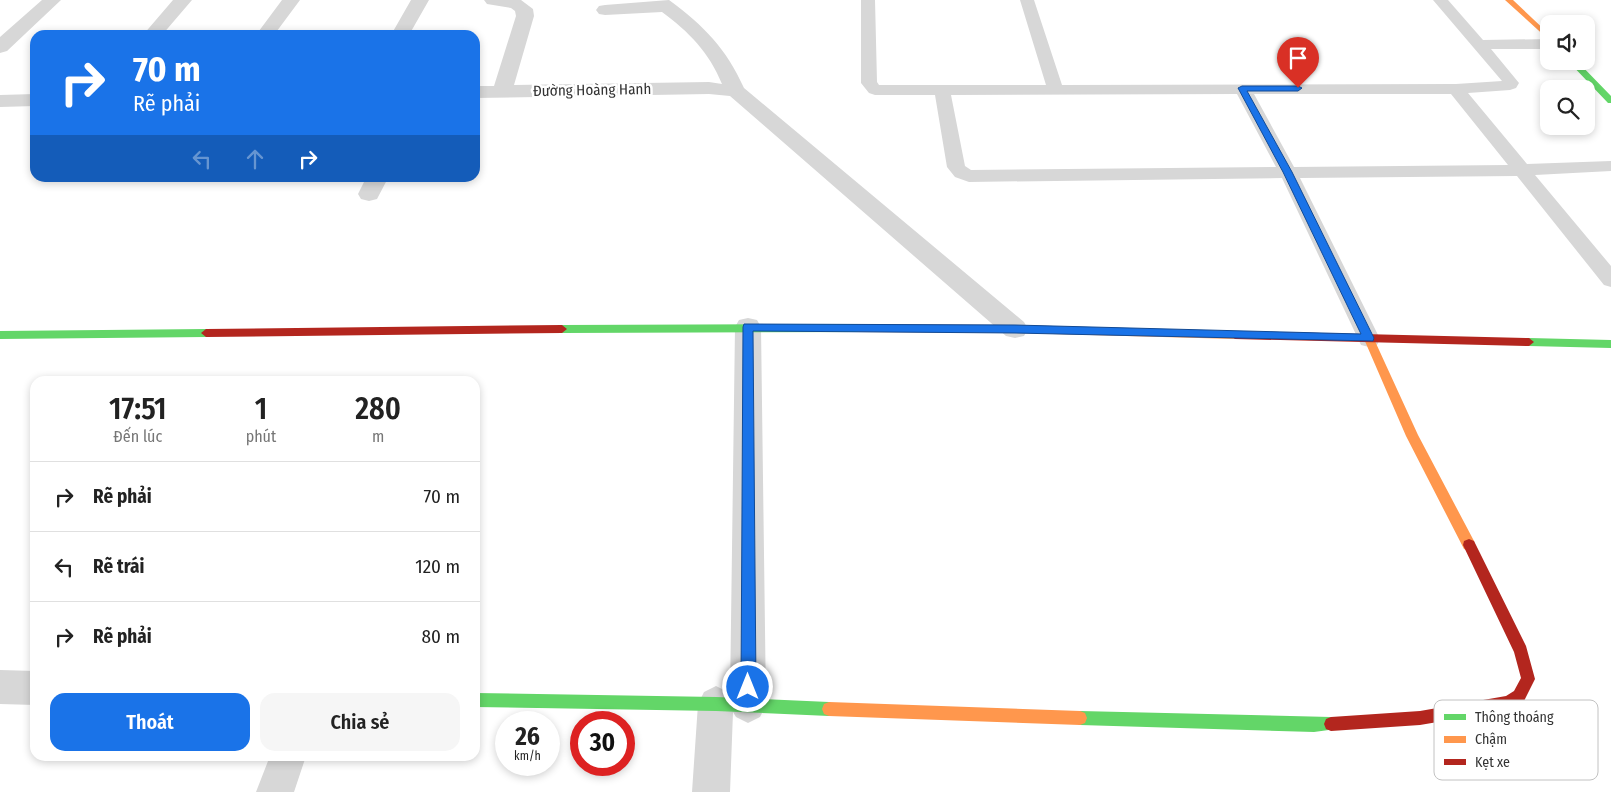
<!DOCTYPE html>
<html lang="vi">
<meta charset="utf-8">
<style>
:root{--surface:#fff;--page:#f6f6f6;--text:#222;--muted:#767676;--line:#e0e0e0;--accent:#1a73e8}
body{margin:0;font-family:"Fira Sans Condensed",sans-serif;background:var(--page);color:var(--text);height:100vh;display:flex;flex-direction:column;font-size:19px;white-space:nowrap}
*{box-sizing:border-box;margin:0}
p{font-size:16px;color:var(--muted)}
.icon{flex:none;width:28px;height:28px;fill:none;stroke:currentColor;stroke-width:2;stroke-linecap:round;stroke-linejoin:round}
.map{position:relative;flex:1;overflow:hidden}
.panel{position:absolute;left:30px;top:376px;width:450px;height:385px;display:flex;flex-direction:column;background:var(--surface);border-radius:15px;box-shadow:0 2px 8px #0003}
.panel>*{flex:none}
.top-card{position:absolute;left:30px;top:30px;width:450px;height:152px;border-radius:15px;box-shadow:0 2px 8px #0003;background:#1a73e8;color:#fff;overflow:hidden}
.controls{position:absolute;left:1540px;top:15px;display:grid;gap:10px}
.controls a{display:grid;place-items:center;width:55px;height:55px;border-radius:10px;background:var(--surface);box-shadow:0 2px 8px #0003;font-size:25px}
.speed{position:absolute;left:495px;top:711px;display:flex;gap:10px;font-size:25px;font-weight:700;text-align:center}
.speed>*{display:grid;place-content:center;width:65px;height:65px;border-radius:50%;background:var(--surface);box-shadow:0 2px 8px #0003;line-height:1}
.speed small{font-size:12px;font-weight:400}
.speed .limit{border:8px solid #d22;background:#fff;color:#111}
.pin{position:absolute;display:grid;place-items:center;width:42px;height:42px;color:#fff;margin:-51px -21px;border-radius:50% 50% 50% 0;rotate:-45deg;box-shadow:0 0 5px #0007}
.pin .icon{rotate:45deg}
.me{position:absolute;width:55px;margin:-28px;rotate:0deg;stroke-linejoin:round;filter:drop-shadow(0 0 4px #0008)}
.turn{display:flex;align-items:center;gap:18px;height:105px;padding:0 20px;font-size:22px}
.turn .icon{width:65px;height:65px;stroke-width:2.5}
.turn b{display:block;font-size:35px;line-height:42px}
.lanes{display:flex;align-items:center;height:48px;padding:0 20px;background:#0003;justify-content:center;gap:25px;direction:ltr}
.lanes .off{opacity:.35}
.eta{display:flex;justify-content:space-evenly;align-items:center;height:85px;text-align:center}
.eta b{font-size:30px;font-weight:600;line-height:35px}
.cta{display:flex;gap:10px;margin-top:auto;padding:10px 20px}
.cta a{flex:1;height:58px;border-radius:15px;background:var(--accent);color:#fff;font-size:20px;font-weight:600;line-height:58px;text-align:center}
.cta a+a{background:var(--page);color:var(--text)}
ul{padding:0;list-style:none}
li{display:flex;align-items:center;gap:15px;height:70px;padding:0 20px;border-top:1px solid var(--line)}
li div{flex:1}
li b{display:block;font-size:19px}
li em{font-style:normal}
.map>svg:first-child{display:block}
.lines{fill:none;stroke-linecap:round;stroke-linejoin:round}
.lane{fill:#d7d7d7;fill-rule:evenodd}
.street{fill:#d7d7d7;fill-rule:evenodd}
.fast{fill:#63d668;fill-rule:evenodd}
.slow{fill:#ff974d;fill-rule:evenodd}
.jam{fill:#b3261e;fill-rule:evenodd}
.route{fill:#1a73e8;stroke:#114b97}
.labels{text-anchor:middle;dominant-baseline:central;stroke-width:5;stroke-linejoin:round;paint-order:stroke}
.far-street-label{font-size:15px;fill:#333;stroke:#fff}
.key{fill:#fff;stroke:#c2c2c2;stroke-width:1}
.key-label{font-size:14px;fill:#333}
</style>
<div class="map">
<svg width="1611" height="792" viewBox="0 0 1611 792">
<rect width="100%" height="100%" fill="#fff"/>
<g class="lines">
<path class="lane" d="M861,0H875L877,82L879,85H1046L1020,0H1034L1062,85L1456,84L1502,81L1433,0H1448L1483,40L1549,39V49H1491L1519,83L1516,88L1510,90L1468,93L1527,164L1611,161V171L1535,175L1611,266V287L1604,285L1517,176L1300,178L1380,339L1377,345L1369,347L1361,345L1282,178L969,182L955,177L947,167L935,95H875L869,93L861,83ZM1237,94L1276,167L971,170L965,166L951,95ZM1254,94H1451L1508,165L1294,167Z"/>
<path class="street" d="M42,0H61L7,51L0,53V37Z
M173,0H192L162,35H143Z
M282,0H300L274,35H256Z
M411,0H429L409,35H391Z
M484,0H521L533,9L534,16L514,85L709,82L722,84C709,52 689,32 662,12L605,15L599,14L596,10L599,6L605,5L669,0C704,26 726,48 744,88L1024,322L1028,329L1024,336L1015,338L1006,336L730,96L709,94L475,98V86H494L516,16L515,11L511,8L487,4Z
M35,94V106L0,107V95Z
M366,178H388L377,199L369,201L361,199L358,194Z
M748,318L757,320L761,327L766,705L760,717L748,723L736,717L733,712L730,792H692L698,704L704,692L716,686L728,692L730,697L735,327L739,320Z
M0,670L35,671V705L0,704Z
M270,756H306L294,792H256Z"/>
<path class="fast" d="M1568,61H1577L1611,96V103H1608Z
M858,324L863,328L858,332L562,333L557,329L562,325Z
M206,329L211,333L206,337L0,339V331Z
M1529,338L1611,340V348L1529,346L1524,342Z
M475,693L716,697L829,702L834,704L836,709L834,714L829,716L716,711L475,707Z
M1080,711L1331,717L1336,719L1338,724L1336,729L1314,732L1080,725L1075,723L1073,718L1075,713Z"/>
<path class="slow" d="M1505,0H1513L1549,34V40Z
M858,324L1015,325L1235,331L1240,335L1235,339L1015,333L858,332L853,328Z
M1369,335L1374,339L1418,435L1474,541L1475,545L1474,549L1469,551L1464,549L1406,436L1364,339Z
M829,702L1080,711L1085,713L1087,718L1085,723L1080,725L829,716L824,714L822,709L824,704Z"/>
<path class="jam" d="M562,325L567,329L562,333L206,337L201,333L206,329Z
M1235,331L1529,338L1534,342L1529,346L1235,339L1230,335Z
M1469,539L1474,541L1526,646L1535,679L1524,701L1508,710L1420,725L1331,731L1326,729L1324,724L1326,719L1331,717L1420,711L1506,696L1514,691L1521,678L1514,652L1463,545L1464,541Z"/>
</g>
<path class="route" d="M1242,86H1298L1302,88L1298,91H1247L1292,172L1374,338L1373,341L1015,333L753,331L756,687L753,692L748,694L743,692L741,687L743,327L744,324L1015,325L1361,334L1283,172L1238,88Z"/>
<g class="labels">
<g class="far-street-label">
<text transform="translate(592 90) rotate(-1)">Đường Hoàng Hanh</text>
</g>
</g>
<rect x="1434" y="700" width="164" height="80" rx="8" class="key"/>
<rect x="1444" y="714" width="22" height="6" fill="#63d668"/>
<rect x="1444" y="736" width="22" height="7" fill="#ff974d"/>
<rect x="1444" y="759" width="22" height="6" fill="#b3261e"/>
<g class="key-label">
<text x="1475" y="722">Thông thoáng</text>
<text x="1475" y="744">Chậm</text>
<text x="1475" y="767">Kẹt xe</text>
</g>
</svg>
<div class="controls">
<a><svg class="icon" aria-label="sound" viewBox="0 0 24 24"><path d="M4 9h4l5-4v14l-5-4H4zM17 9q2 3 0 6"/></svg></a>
<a><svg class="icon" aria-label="search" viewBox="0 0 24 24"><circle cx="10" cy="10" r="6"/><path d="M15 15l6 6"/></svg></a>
</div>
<div class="speed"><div>26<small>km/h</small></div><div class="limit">30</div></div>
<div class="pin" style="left:1298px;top:88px;background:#d93025"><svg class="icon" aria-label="arrive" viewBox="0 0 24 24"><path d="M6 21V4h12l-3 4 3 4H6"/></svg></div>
<svg class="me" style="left:748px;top:687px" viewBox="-20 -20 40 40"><circle r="17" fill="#1a73e8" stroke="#fff" stroke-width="3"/><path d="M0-11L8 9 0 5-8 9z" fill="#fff"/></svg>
<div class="top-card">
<div class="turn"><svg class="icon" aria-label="right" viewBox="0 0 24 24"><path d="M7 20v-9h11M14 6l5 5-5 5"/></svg><div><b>70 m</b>Rẽ phải</div></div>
<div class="lanes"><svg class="icon off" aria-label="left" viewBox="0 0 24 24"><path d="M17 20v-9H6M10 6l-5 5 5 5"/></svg><svg class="icon off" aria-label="ahead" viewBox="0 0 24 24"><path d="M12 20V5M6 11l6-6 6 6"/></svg><svg class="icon" aria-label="right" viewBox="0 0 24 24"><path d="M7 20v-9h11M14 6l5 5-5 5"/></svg></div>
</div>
<section class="panel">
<div class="eta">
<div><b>17:51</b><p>Đến lúc</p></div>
<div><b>1</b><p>phút</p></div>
<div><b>280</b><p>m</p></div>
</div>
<ul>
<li><svg class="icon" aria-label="right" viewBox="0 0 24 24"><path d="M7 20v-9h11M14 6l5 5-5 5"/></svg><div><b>Rẽ phải</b></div><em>70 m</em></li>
<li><svg class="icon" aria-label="left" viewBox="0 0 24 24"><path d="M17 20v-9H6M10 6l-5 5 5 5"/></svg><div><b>Rẽ trái</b></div><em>120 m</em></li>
<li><svg class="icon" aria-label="right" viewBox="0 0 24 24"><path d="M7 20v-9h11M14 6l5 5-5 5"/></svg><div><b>Rẽ phải</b></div><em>80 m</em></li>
</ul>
<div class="cta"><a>Thoát</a><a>Chia sẻ</a></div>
</section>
</div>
